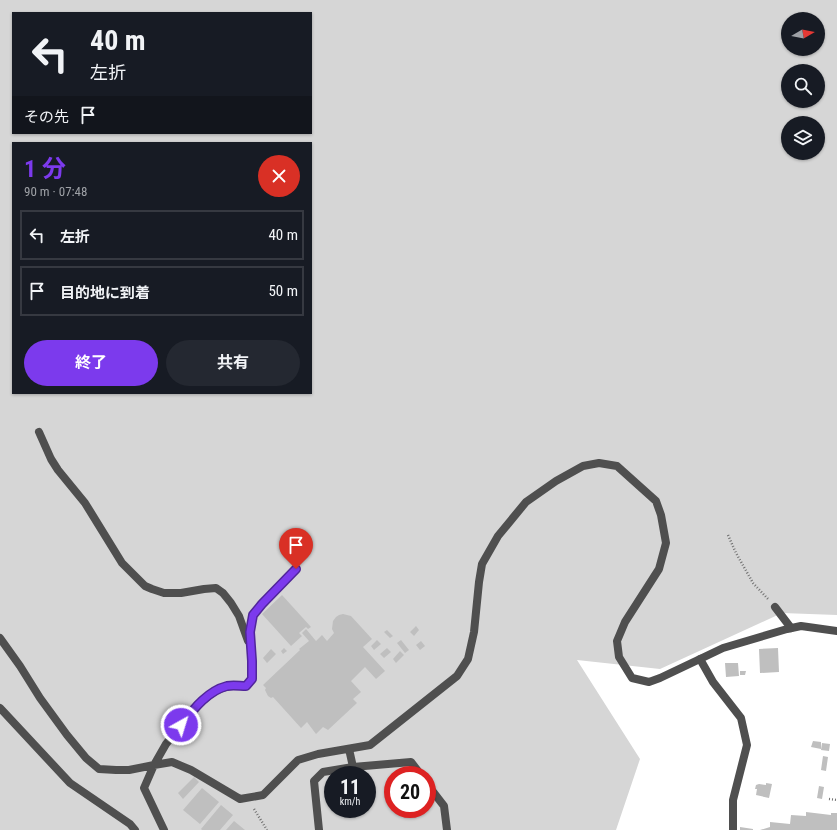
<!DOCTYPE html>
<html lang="ja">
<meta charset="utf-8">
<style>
:root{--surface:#171b24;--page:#242831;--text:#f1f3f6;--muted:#9ea1a6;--line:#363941;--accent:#7c3aed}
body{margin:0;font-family:"Roboto Condensed","Noto Sans JP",sans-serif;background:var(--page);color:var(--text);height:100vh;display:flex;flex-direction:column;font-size:15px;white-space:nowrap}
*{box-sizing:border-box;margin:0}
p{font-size:13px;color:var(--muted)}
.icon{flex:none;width:22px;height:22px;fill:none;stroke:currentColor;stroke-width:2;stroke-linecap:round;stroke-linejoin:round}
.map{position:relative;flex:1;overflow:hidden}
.drawer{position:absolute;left:12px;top:142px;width:300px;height:252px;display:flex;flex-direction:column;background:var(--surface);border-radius:0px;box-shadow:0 1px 3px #0004}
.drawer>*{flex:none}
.hud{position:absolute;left:12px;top:12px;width:300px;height:122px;border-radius:0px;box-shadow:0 1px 3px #0004;background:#171b24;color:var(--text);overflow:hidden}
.needle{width:26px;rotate:80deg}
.tools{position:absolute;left:781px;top:12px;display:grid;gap:8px}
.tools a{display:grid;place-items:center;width:44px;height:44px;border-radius:50%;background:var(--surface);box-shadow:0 1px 3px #0004;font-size:20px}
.speed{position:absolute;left:324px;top:766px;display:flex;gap:8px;font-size:20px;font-weight:700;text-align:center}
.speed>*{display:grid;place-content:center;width:52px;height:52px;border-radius:50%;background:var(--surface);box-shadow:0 1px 3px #0004;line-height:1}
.speed small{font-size:10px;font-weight:400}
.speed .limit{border:6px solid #d22;background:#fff;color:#111}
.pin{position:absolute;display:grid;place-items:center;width:34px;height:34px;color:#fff;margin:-41px -17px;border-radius:50% 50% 50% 0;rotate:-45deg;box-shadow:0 0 4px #0007}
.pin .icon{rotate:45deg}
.me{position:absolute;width:44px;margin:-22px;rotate:39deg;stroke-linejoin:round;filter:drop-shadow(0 0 3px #0008)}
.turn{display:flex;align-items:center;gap:14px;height:84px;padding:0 12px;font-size:18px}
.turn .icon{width:52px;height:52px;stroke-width:2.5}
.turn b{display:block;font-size:28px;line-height:34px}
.then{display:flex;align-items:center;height:38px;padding:0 12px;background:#0003;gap:8px;font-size:15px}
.round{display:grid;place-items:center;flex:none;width:42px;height:42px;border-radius:21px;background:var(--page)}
.summary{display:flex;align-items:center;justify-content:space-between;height:68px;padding:0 12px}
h1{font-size:24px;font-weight:700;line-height:30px;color:var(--accent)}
.action{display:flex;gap:8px;margin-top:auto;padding:8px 12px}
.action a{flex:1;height:46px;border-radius:24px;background:var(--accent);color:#fff;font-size:16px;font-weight:700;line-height:46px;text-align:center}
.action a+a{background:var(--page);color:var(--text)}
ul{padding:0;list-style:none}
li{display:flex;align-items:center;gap:12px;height:50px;margin:0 8px 6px;padding:0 4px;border:2px solid var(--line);border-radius:0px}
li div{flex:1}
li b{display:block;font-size:15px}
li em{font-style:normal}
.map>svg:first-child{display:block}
.green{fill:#d6d6d6;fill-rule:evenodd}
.building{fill:#bfbfbf}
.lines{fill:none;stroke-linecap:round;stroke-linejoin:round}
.path{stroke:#717171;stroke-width:2.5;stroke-dasharray:1 2;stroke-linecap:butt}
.lane{stroke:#4f4f4f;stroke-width:8}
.street{stroke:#4f4f4f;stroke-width:8}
.route-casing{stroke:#51269a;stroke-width:10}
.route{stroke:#7c3aed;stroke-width:7}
</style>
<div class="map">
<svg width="837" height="830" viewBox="0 0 837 830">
<rect width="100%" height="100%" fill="#fff"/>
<path class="green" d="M0,0H837V615L782,613L660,669L577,660L640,759L616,830H0ZM13,13H311V133H13ZM788,19H818V49H788ZM788,71H818V101H788ZM788,123H818V153H788ZM13,143H311V393H13ZM333,775H367V809H333ZM393,775H427V809H393Z"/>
<path class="building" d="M282,595L311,627L308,629L306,627L299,633L302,636L291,646L262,614Z
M343,614L351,616L372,639L363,647L385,671L376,679L365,667L351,681L361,692L353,699L357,703L328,730L323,727L316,734L307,722L301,728L273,697L271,698L268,696L265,690L266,688L263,685L300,650L299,649L309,641L302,633L306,629L316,641L322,635L327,641L334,633L332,629L333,621L336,617L339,615Z
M416,626L419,630L414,636L410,632Z
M387,630L393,636L390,638L384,632Z
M377,640L381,644L374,650L371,646Z
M401,640L409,650L405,653L397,643Z
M421,641L425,646L420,650L416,645Z
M284,648L287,651L283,654L281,651Z
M387,648L391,652L384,658L380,654Z
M778,648L779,672L760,673L759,649Z
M271,649L276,654L267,663L263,658Z
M400,651L404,655L396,663L393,659Z
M725,663H738L739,676L726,677Z
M740,671H746L745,675H740Z
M813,741L821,742V749L811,747Z
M822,743L830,744L829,751L821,750Z
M823,756L828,757L826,771L821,770Z
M194,777L199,782L183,799L178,793Z
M766,783L772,784L769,798L756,795L757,789H755L756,785L759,784L766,785Z
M819,786L824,787L822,799L817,798Z
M202,788L219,802L200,824L183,810Z
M221,805L233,815L220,830H202L201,829Z
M806,812L831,815V813H837V830H760L770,827V822L790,824L791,815L806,816Z
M234,821L245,830H226Z
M740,827L753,829V830H740Z"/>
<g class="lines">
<path class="path" d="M728,535L736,553L753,583L768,599
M829,799L837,800
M254,809L267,830"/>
<path class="lane" d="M39,432L51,459L58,470L85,503L122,563L145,586L152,589L164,593H181L204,589L216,588L223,593L231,603L239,616L248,641
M775,607L791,628
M0,638L20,666L40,698L67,735L86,758L99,769L116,770H129L154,765L166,744L197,705L215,691L228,686H246L252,679V661L250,632L253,615L262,604L296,569
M0,708L70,783L130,824L135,830
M349,749L353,767
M427,784L444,806L447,830
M164,830L144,788L154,765L172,762L191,770L240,799L263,795L298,760L318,754L370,745L457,676L468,659L474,632L479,582L482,564L498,536L526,502L556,481L583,466L599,463L617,466L656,501L661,515L666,543L659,569L625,622L617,641L619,657L632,678L649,682L660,678L700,659
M319,830L314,781L323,772L353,767L411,762L421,775"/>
<path class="street" d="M733,830V800L747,745L741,718L713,682L700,659L723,648L787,629L801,626L837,631"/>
</g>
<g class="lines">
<defs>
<path id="route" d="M181,725C193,710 207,691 227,686C233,685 240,686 246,686L252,679V661L250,632L253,615L262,604L296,569"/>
</defs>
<use href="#route" class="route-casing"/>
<use href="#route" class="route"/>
</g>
</svg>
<div class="tools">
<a><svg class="needle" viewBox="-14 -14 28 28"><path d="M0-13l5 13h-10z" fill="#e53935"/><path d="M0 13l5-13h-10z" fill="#9ea1a6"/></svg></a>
<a><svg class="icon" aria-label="search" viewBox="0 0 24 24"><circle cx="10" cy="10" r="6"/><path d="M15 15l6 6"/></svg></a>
<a><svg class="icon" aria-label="layers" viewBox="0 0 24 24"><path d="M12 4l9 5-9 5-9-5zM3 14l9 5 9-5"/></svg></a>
</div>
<div class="speed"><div>11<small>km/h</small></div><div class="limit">20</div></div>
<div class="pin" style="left:296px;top:569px;background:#d93025"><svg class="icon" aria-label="arrive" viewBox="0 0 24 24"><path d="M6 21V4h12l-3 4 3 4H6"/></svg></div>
<svg class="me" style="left:181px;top:725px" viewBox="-20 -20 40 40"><circle r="17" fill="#7c3aed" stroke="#fff" stroke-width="3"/><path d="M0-11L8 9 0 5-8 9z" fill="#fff"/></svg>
<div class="hud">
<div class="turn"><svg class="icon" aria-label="left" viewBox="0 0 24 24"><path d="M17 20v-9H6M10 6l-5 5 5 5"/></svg><div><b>40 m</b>左折</div></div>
<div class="then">その先<svg class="icon" aria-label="arrive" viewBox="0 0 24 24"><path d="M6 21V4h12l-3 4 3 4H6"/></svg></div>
</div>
<section class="drawer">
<div class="summary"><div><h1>1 分</h1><p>90 m · 07:48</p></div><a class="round" style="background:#d93025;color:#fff"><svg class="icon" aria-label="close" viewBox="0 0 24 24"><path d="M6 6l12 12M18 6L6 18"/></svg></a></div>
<ul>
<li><svg class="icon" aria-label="left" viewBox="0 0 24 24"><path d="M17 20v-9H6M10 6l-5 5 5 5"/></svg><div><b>左折</b></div><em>40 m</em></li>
<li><svg class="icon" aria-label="arrive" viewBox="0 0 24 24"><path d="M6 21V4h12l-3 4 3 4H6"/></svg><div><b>目的地に到着</b></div><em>50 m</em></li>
</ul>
<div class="action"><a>終了</a><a>共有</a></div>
</section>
</div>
